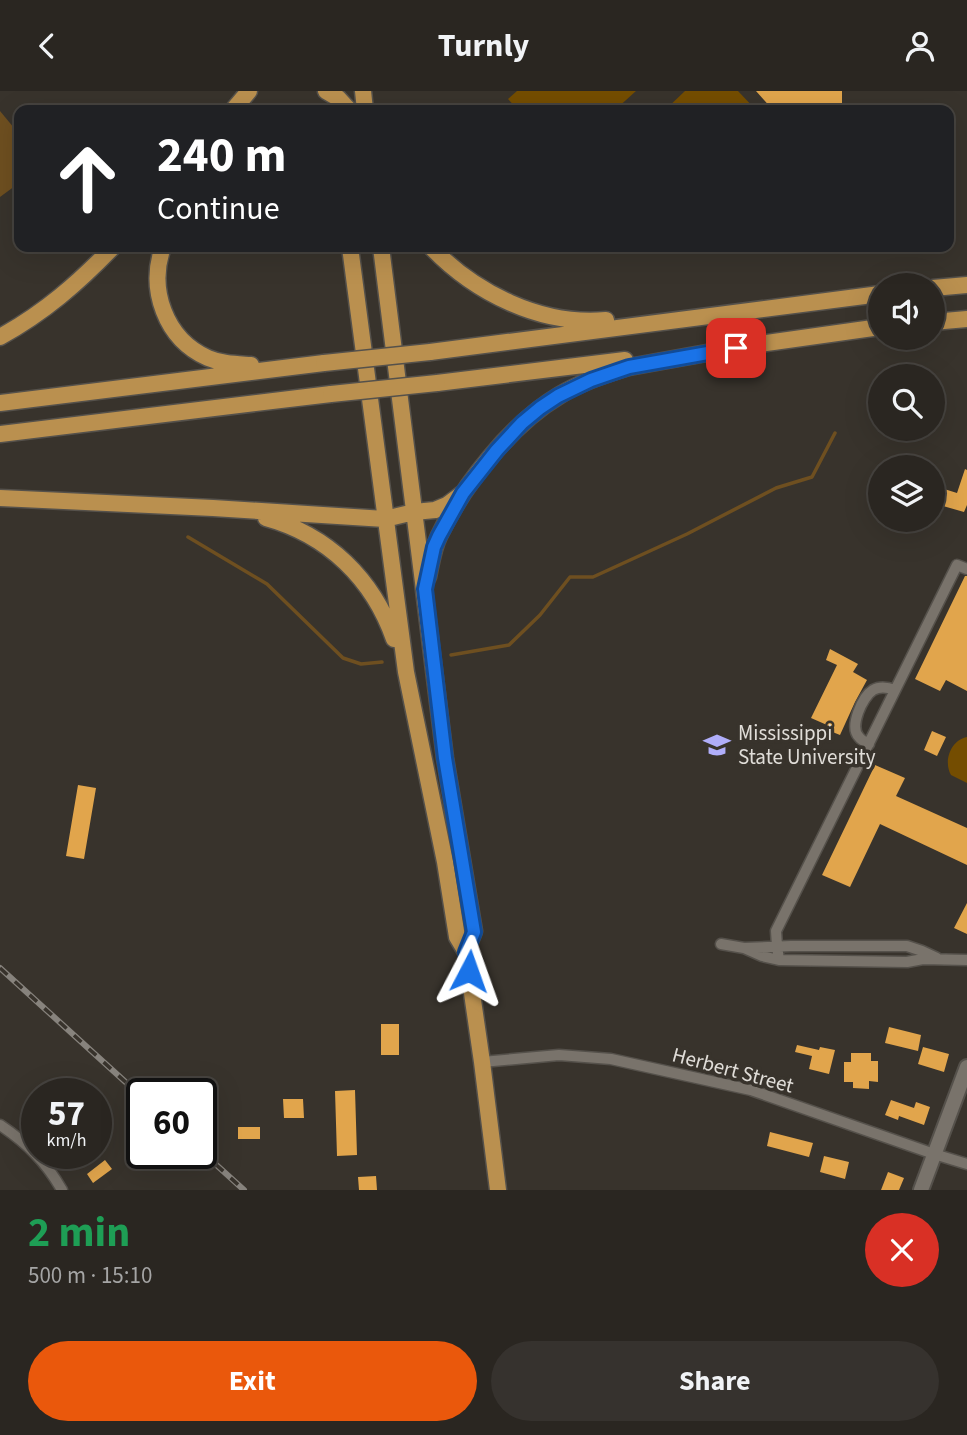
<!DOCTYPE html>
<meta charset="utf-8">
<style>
:root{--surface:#2a2621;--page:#36322e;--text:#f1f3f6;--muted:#a5a5a5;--line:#46433f;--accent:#ea580c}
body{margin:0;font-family:"Source Sans 3",sans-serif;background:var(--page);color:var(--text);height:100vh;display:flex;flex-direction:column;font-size:26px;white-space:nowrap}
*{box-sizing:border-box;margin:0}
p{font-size:23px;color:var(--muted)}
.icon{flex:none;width:38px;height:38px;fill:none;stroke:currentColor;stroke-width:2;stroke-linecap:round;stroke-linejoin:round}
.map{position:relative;height:1099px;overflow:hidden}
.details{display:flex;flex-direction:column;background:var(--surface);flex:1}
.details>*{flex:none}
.banner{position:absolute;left:14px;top:14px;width:940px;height:147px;border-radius:14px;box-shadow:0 7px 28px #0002,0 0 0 2px var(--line);background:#202124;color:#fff;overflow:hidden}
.tools{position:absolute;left:868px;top:182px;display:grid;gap:14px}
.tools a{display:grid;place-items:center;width:77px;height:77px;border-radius:50%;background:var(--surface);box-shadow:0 7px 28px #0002,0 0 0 2px var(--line);font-size:35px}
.speed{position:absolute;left:21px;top:987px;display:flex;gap:14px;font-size:35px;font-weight:700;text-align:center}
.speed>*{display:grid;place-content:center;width:91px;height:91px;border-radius:50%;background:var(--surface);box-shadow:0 7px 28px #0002,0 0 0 2px var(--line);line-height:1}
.speed small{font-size:18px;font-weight:400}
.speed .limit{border:4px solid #111;border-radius:10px;background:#fff;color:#111}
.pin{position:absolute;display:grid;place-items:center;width:60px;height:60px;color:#fff;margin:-30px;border-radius:14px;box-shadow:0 4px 10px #0006}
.me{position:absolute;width:77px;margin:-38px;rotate:4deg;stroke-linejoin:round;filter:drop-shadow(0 0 5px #0008)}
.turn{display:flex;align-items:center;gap:24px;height:147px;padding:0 28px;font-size:32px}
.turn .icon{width:91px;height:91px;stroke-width:2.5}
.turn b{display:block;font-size:49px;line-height:60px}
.round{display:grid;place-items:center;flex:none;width:74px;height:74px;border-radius:37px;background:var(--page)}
.overview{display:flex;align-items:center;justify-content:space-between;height:119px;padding:0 28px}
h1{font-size:42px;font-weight:700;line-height:52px;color:#1e9e55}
.action{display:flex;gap:14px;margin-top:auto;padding:14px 28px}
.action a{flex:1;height:80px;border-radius:42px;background:var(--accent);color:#fff;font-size:28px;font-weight:700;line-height:80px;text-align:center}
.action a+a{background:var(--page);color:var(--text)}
header{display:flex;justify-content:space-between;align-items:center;height:91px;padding:0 28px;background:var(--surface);font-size:32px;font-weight:700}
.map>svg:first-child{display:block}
.green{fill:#744d01}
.water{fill:#6e4f20}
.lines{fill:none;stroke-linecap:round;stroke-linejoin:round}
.stream{stroke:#6e4f20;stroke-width:3.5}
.building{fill:#e1a54c}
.street-casing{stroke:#55514b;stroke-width:13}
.secondary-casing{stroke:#55514b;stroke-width:18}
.primary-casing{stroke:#55514b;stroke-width:19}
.street{stroke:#79736b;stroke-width:10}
.secondary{stroke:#79736b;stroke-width:14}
.primary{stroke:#ba904f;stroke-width:16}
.rail-casing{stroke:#87837d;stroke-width:6}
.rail{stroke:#38332c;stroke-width:3.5;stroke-dasharray:10;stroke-linecap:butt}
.primary-bridge-casing{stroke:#55514b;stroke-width:19;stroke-linecap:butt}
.primary-bridge{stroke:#ba904f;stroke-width:16}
.route-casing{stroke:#114b97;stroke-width:18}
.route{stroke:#1a73e8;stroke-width:12}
.labels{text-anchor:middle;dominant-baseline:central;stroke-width:7;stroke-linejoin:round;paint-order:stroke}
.poi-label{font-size:21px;fill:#e0ddd8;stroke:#38332c;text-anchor:start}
.street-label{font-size:21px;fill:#e0ddd8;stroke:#38332c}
</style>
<header><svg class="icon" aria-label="back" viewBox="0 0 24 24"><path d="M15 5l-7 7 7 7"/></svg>Turnly<svg class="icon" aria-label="person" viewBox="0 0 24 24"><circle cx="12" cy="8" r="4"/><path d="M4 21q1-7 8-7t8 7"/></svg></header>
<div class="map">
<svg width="967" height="1099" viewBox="0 0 967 1099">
<rect width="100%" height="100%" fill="#38332c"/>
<path class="green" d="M517,0H636L615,19H518L508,8Z
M685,0H738L756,19H665Z
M967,646V692L951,684C943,670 951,649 967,646Z"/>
<path class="water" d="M0,20L19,43V92L0,106Z"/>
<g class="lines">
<path class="stream" d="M188,446L267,493L343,567L361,573L382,571
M451,564L509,554L540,524L570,486H593L687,443L776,397L812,386L835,342"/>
</g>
<path class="building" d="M756,0H842V19H773Z
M965,378L967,379V414L964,421L936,413L941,397L957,402Z
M965,485H967V600L946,589L940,600L915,588Z
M830,558L858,573L853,581L867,589L855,611L840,644L825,638L827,634L811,627L837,574L826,569Z
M932,640L946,646L937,665L924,659Z
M875,674L905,687L896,705L967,737V774L880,733L850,796L822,784Z
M78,694L96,697L84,768L66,765Z
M967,812V843L954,837Z
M381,933H399V964H381Z
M889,936L921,944L918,960L885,952Z
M797,954L819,959L820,956L835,959L829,983L809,978L812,965L795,961Z
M923,956L949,963L944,981L918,973Z
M851,962H871V970H878V991L869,990V998L853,997V991H844V971H851Z
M355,999L357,1064L337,1065L335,1000Z
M283,1008H303L304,1027H284Z
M891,1009L914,1017L916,1011L930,1016L924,1034L899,1025L898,1029L885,1024Z
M238,1036H260V1048H238Z
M770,1041L813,1052L809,1066L767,1055Z
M824,1065L849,1071L845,1088L820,1081Z
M105,1069L112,1078L93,1092L87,1083Z
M888,1081L904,1087L899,1099H881Z
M376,1085L377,1099H359L358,1086Z"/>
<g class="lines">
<defs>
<path id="street" d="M869,653C865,651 861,649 859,646C849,636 862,606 873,599C880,595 887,596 895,599
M721,853L744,857L791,855H907L922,860L937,867
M744,857L762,865L779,869L907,871L923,868L967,869
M779,869L777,855L776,840L957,474L967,478
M482,971L559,964L611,968L751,999L934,1063L967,1073
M0,1034C27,1052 46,1071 62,1099"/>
<path id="secondary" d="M921,1099L967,976"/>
<path id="primary" d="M326,0L338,7L349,19
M363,0L365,19
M233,19L249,0
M163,156C148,198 165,248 208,267C222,273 236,273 251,274
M350,156L406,581L445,771L457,846L466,861L482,971L498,1099
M381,156L445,667L474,840L466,861
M431,156C475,202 541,235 606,229
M933,197L967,194
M933,231L967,228
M0,246C45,221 77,193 113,156
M752,254L880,236
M430,261L880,203
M437,292L625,269
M0,312L324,272
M0,343L331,303
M0,407L213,417L385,428L414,421L435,419L447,414L463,402
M266,427C328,444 373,488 394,548
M428,486C431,472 433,457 439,445C463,394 511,333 560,304C581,291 605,283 629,276L762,252"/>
</defs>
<use href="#street" class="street-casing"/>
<use href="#secondary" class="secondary-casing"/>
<use href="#primary" class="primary-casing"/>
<use href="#street" class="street"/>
<use href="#secondary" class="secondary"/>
<use href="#primary" class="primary"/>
<defs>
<path id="rail" d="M0,877L142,1006
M201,1060L244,1099"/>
</defs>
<use href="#rail" class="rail-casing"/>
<use href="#rail" class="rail"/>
<defs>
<path id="primary-bridge" d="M324,272L430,261
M331,303L437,292"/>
</defs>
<use href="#primary-bridge" class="primary-bridge-casing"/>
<use href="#primary-bridge" class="primary-bridge"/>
</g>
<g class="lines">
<defs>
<path id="route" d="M469,880L466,861L474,841L445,667L425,498L434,456L439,445L463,402L497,359L522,332L540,317L558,305L591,289L629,276L736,257"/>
</defs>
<use href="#route" class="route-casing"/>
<use href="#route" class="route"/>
</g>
<defs>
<symbol id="university-bare" viewBox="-9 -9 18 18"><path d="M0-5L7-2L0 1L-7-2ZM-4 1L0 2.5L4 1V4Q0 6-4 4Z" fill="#b0aefa" stroke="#38332c" stroke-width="2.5" paint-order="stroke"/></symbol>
</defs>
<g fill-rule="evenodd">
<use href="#university-bare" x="698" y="635" width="38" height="38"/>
</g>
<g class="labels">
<g class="poi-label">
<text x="738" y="642">Mississippi<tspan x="738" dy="24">State University</tspan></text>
</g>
<g class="street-label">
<text transform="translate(733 979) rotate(15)">Herbert Street</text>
</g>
</g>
</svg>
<div class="tools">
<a><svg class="icon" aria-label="sound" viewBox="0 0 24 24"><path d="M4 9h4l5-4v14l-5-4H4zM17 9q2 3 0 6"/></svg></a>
<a><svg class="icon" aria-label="search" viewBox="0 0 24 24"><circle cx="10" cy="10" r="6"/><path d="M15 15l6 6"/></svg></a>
<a><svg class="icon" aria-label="layers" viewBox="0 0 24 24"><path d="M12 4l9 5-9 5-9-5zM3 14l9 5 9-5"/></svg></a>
</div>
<div class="speed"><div>57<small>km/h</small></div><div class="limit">60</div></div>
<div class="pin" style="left:736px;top:257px;background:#d93025"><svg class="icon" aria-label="arrive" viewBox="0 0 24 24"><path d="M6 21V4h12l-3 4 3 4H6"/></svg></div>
<svg class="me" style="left:469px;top:880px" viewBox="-20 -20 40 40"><path d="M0-17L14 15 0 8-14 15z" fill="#1a73e8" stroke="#fff" stroke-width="4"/></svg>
<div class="banner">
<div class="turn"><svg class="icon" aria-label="ahead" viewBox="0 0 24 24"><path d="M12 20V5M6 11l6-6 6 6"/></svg><div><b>240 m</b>Continue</div></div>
</div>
</div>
<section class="details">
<div class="overview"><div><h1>2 min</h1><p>500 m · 15:10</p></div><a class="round" style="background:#d93025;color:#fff"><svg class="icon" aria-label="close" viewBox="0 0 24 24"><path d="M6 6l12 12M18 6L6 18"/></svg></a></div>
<div class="action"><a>Exit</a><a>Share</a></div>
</section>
